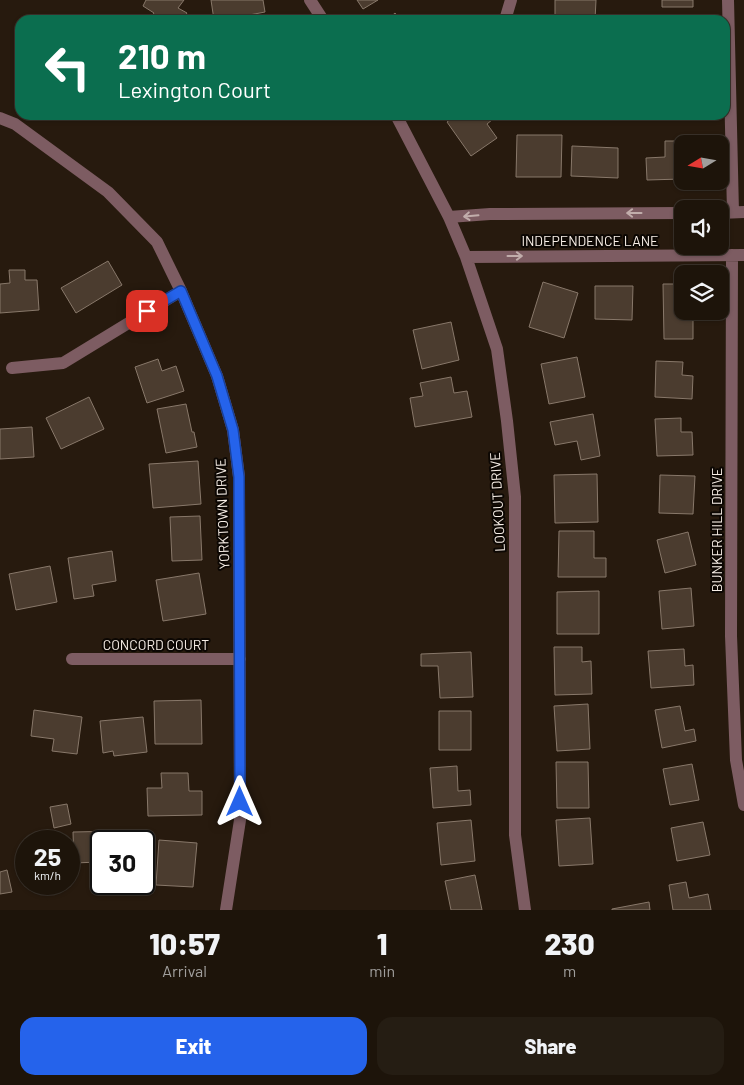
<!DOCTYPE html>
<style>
:root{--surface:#1d140a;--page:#251d13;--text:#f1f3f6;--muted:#a09e9c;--line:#3b332b;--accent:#2563eb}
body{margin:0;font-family:Barlow,sans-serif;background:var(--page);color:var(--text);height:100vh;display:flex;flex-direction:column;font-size:19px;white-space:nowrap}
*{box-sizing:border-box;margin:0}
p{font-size:16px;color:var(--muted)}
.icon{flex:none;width:28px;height:28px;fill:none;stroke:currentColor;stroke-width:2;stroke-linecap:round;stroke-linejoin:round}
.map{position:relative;height:910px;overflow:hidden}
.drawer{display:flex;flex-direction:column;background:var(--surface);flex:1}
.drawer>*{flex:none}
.hud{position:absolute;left:15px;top:15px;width:715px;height:105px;border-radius:15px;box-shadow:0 1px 4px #0004,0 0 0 1px var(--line);background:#0b6e4f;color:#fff;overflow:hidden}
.needle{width:32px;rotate:259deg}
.tools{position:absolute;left:674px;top:135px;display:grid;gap:10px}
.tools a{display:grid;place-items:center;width:55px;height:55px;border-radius:10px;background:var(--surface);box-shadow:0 1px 4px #0004,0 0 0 1px var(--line);font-size:25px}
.speed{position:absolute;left:15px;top:830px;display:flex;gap:10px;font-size:25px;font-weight:700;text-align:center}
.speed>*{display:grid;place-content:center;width:65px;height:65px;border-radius:50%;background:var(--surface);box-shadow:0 1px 4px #0004,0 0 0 1px var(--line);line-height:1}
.speed small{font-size:12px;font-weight:400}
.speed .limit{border:2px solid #111;border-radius:8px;background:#fff;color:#111}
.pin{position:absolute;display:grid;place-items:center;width:42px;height:42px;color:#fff;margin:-21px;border-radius:10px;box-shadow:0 2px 8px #0006}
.me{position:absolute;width:55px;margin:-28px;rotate:0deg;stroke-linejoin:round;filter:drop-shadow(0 0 4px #0008)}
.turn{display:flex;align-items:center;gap:18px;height:105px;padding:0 20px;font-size:22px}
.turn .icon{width:65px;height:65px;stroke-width:2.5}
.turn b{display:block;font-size:35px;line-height:42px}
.eta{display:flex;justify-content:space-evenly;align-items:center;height:85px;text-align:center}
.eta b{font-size:30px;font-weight:800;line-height:35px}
.action{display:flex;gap:10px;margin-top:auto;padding:10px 20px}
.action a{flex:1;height:58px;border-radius:15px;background:var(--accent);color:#fff;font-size:20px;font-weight:800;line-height:58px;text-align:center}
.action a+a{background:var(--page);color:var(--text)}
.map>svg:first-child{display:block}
.building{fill:#4b3c2f;stroke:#88786a}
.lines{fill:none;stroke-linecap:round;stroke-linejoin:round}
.minor{stroke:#7d5c62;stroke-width:12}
.oneway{stroke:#c1adab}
.route-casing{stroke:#184099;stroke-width:12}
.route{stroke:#2563eb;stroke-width:9}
.labels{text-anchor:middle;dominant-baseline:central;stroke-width:4;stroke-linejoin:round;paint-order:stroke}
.street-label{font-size:14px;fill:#f8efe7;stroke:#0c0703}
</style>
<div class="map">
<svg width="744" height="910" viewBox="0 0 744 910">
<rect width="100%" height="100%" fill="#271a0e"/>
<path class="building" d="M146,0H184L178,8L187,13L182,20H149L154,13L143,6Z
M211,0H263L265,12L223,20H214Z
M357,0H378L363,9Z
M555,0H596L595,20L555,18Z
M662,0H693V7H662Z
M395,13L401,20H387Z
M456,115H498L487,124L497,138L471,156L447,122Z
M657,115H692V117L657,118Z
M517,135H562L561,177H516Z
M665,141H693V144H682V179L647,180L646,158L665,157Z
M572,146L618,148V178L571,176Z
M108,261L122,285L76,313L61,288Z
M9,270H25V280H37L39,310L0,313V284L10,283Z
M543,282L578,293L564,338L529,327Z
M663,284H682V311H693V339H664Z
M595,286H633L632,320L595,319Z
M451,322L459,360L422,369L413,330Z
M577,357L585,397L549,404L541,364Z
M158,359L162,371L176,366L184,391L147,403L135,367Z
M656,361L683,362L682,375L693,376L692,399L655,397Z
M451,377L454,393L467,391L472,417L415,427L410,398L423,396L420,383Z
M89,397L104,429L61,449L46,418Z
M186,404L192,432H194L197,447L166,453L157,409Z
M593,414L600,456L581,460L577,441L555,445L550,422Z
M681,418V432H692L693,455L657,456L655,419Z
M32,427L34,457L0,459V429Z
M198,461L201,504L153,508L149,464Z
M597,474L598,522L555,523L554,475Z
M660,475L695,476L693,514L659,513Z
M200,516L202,560L172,561L170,517Z
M559,531H594V558H606V577H558Z
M688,532L696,565L665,573L657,540Z
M112,551L116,581L92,585L94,596L74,599L68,558Z
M50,566L57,602L16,610L9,574Z
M199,573L206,614L163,621L156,580Z
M691,588L694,626L662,629L659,591Z
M599,591V634H557V592Z
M554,647H582V662L591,661L592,694L555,695Z
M684,649L685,666L693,665L694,685L651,688L648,651Z
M471,652L473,697L440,698L438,666H421V654Z
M201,700L202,744H155L154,701Z
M588,704L590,749L557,751L554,706Z
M680,706L685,731L694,729L696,741L662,748L655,710Z
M34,710L82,717L77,754L52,751L54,739L31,736Z
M439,711H471V750H439Z
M143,717L147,752L114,756L113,751L103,753L100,721Z
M556,762H588L589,808H557Z
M692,764L699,800L670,805L663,769Z
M457,766L458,791L470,790L471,805L433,808L430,768Z
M161,773H188L189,791H202V815L148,816L147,788H162Z
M67,804L71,824L54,828L50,807Z
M590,818L593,864L559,866L556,820Z
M471,820L475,861L441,865L437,823Z
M703,822L710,855L677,861L671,828Z
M121,831V841H101V878H99V862L74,863L73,832Z
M159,840L197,843L193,887L156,885Z
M7,870L12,892L0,894V872Z
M475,875L482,910H451L445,881Z
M686,882L689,898L708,894L711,910H673L669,885Z
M649,902L650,910H612V909Z"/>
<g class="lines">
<path class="minor" d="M310,0L323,20
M728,0L733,212
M505,20L511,0
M396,115L449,217L466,257L497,349L507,421L515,497V835L525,910
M0,118L15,124L108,192L157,242L181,291L217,376L233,430L239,477L240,820L226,910
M720,213L744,212
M449,217L490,214L682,213
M732,255L731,636L736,760L744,805
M466,257L744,255
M12,368L63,363L181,291
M72,659H240"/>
</g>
<defs><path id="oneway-shaft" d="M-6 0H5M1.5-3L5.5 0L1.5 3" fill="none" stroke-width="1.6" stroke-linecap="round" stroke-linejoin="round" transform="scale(1.25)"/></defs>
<g class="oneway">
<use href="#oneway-shaft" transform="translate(634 213) rotate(180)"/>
<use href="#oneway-shaft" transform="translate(471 216) rotate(175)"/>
<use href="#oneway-shaft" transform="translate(515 256)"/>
</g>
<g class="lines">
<defs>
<path id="route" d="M147,311L181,291L217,376L233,430L239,477L240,802"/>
</defs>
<use href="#route" class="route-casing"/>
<use href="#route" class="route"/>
</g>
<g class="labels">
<g class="street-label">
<text x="590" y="240">INDEPENDENCE LANE</text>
<text transform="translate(497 502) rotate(-93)">LOOKOUT DRIVE</text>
<text transform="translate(222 514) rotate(-92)">YORKTOWN DRIVE</text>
<text transform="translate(716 530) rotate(-90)">BUNKER HILL DRIVE</text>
<text x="156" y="644">CONCORD COURT</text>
</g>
</g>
</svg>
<div class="tools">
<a><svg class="needle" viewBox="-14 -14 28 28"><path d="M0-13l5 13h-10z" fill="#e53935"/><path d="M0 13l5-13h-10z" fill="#a09e9c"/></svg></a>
<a><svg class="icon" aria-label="sound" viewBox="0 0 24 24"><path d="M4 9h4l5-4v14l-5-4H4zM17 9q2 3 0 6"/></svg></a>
<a><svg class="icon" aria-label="layers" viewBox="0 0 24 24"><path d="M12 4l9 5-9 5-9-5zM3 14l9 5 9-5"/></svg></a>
</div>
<div class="speed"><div>25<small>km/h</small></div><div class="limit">30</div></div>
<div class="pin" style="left:147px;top:311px;background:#d93025"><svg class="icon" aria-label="arrive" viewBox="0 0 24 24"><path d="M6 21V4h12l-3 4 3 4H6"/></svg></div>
<svg class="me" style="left:240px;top:802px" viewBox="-20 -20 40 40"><path d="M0-17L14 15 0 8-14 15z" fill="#2563eb" stroke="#fff" stroke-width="4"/></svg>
<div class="hud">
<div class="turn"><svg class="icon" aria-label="left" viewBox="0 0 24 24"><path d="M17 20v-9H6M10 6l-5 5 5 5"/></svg><div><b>210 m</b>Lexington Court</div></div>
</div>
</div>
<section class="drawer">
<div class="eta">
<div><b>10:57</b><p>Arrival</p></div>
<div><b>1</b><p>min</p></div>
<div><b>230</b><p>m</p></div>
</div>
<div class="action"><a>Exit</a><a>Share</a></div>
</section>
